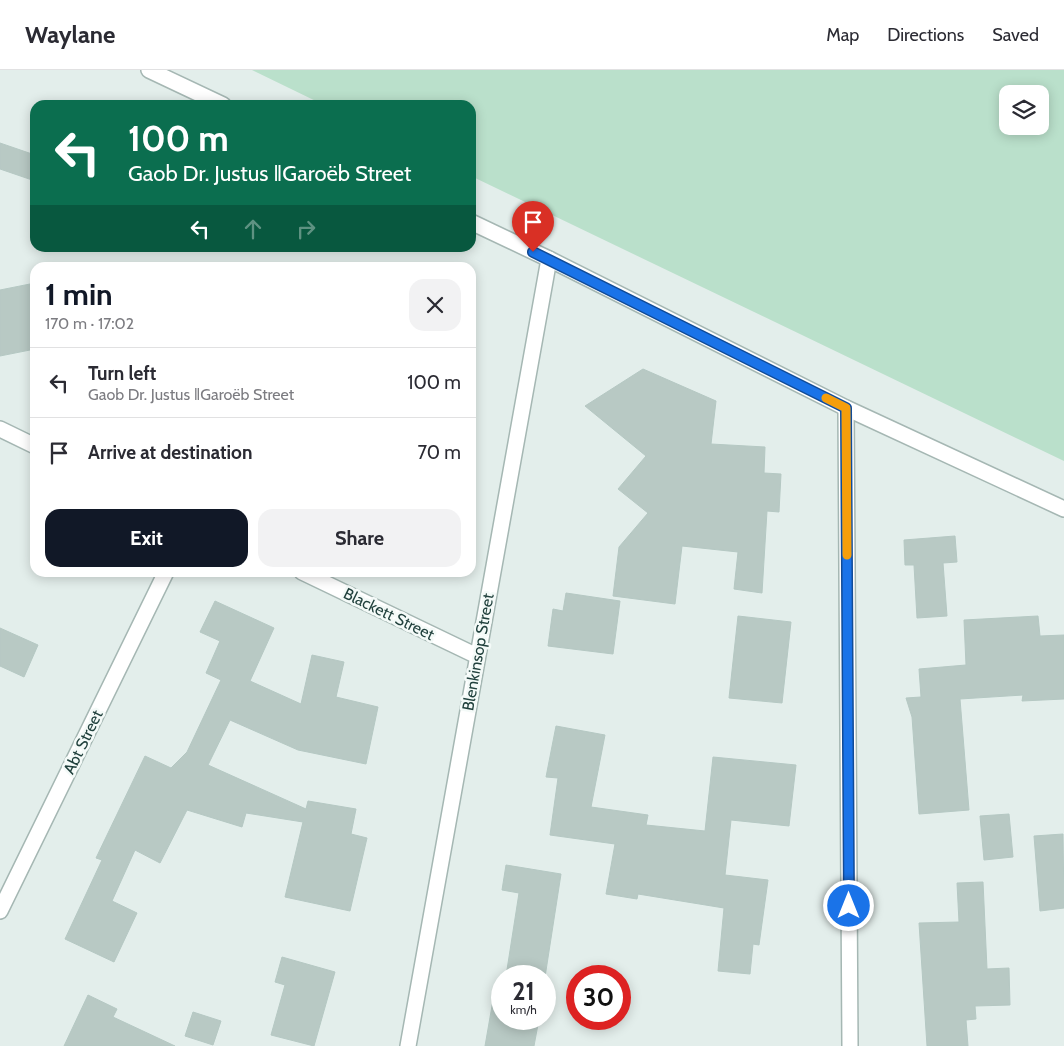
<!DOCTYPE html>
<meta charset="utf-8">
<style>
:root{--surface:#fff;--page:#f2f2f3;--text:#2b2b33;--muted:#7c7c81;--line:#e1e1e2;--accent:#111827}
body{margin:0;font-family:Cabin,sans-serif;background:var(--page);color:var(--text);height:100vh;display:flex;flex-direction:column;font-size:19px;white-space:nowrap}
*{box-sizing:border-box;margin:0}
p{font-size:16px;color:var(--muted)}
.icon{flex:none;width:28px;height:28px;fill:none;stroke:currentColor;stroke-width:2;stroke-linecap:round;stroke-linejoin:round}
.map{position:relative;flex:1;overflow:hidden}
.details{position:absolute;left:30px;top:192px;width:446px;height:315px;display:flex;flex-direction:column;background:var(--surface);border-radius:15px;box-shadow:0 2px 12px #0003}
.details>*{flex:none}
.banner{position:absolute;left:30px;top:30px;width:446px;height:152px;border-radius:15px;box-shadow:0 2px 12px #0003;background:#0b6e4f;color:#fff;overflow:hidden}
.buttons{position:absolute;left:999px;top:15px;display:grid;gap:10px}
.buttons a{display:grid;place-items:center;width:50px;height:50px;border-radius:10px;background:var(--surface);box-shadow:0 2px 12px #0003;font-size:25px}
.speed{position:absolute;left:491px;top:895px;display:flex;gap:10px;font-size:25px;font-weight:700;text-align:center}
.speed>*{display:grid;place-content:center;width:65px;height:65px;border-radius:50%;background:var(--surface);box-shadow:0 2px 12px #0003;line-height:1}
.speed small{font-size:12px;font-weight:400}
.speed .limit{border:8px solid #d22;background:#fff;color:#111}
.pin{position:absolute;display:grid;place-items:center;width:42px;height:42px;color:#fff;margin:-51px -21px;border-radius:50% 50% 50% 0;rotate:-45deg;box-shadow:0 0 5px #0007}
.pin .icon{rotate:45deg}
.me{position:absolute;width:55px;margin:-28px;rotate:0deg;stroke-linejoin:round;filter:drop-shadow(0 0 4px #0008)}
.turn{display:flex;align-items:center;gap:18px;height:105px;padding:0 15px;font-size:22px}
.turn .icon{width:65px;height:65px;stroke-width:2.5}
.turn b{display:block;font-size:35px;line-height:42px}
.lanes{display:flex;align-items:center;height:48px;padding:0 15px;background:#0003;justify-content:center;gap:25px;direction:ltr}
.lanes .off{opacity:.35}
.round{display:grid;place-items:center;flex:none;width:52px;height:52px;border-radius:15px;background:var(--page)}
.head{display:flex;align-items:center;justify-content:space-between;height:85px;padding:0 15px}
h1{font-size:30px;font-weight:800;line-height:38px;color:var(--accent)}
.cta{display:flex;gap:10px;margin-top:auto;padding:10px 15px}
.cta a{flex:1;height:58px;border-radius:15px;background:var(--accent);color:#fff;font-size:20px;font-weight:800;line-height:58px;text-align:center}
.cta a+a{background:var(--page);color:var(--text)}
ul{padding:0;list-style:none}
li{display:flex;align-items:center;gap:15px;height:70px;padding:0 15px;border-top:1px solid var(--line)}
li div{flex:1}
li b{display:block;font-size:19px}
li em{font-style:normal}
header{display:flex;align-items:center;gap:30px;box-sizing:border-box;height:70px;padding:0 25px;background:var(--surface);border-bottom:1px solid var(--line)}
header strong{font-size:24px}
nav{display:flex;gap:28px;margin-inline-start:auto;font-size:18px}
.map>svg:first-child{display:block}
.green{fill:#bae0cb;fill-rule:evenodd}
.building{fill:#b8c9c4;stroke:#b5c8c3}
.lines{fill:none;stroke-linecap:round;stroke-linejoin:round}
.minor-casing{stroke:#a5b7b3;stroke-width:18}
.tertiary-casing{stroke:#a5b7b3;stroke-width:18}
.minor{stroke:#fff;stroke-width:15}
.tertiary{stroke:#fff;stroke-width:15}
.route-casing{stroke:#114b97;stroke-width:12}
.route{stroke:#1a73e8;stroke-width:9}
.slow{stroke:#f59e0b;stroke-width:9}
.labels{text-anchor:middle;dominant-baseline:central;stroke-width:5;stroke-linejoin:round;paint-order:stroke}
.street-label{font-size:16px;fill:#21413d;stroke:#f4faf8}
</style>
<header>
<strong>Waylane</strong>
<nav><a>Map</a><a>Directions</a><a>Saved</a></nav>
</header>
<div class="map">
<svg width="1064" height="976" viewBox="0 0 1064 976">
<rect width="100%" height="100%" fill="#e3eeeb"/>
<path class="green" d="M252,0H1064V391L471,106V35H324ZM1008,24H1040V56H1008Z"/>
<path class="building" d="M0,73L35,85V111L0,99Z
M35,213V279L0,286V220Z
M643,299L716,331L711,374L765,377L764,403L781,404L779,442L767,441L762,523L734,519L738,482L682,476L675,534L613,526L619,477L648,443L618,419L646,386L585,336Z
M955,466L957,492L943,493L947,546L917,548L914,495H905L904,470Z
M566,523L620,531L613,584L548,576L553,539L563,541Z
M215,531L274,558L250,611L301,634L312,585L344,592L336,627L378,637L366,694L298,680L230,650L208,695L306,739L308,731L356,739L351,764L367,768L350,841L285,827L303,752L246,743L242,757L187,740L160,793L135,780L112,831L137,843L114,892L65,869L102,790L96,788L145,686L171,698L187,682L221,610L206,603L220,571L200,562Z
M738,546L791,552L782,633L729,628Z
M1038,546L1040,566L1064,565V629L1022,631L1023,625L960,629L969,740L919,744L912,647L906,628L921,627L919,599L966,595L964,550Z
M0,558L38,575L24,607L0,596Z
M556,656L605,665L591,737L648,745L646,755L705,761L713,687L796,695L789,756L731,750L725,805L768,810L759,875L753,874L750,904L718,901L724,838L638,824L637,829L606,824L615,774L550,765L558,708L546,707Z
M1009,744L1013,787L984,790L980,746Z
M1063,764L1064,838L1040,841L1034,766Z
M506,795L561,804L545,907L506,906L519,823L502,820Z
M983,812L987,899L1009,898L1010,935L975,936L976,949L966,950L968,976H927L919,853L959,852L957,813Z
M282,887L335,902L314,976L271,965L285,915L275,912Z
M496,913L502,914V949H539L534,976H485Z
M88,925L117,939L113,947L175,976H64Z
M193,942L221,951L213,975L185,966Z"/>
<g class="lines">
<defs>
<path id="minor" d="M846,338L850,976
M0,359L35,376
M302,502L477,586
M0,841L166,502
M408,976L549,189"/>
<path id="tertiary" d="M149,0L223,35
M471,152L549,189L846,338L1064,439"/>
</defs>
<use href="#minor" class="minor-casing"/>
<use href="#tertiary" class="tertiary-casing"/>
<use href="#minor" class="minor"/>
<use href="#tertiary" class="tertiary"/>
</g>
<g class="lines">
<defs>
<path id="route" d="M533,182L846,338L849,836"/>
</defs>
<use href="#route" class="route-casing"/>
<use href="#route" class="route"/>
<path class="slow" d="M826,328L846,338L847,485"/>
</g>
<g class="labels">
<g class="street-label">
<text transform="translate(389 544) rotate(26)">Blackett Street</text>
<text transform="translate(478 582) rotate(-80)">Blenkinsop Street</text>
<text transform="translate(83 672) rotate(-64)">Abt Street</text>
</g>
</g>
</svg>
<div class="buttons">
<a><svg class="icon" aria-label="layers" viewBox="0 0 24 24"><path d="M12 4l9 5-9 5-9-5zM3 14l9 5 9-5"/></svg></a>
</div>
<div class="speed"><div>21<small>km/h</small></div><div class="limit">30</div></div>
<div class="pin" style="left:533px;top:182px;background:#d93025"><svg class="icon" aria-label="arrive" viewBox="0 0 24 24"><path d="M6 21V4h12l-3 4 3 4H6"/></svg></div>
<svg class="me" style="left:849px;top:836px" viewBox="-20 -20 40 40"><circle r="17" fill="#1a73e8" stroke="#fff" stroke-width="3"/><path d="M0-11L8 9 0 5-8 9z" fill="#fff"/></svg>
<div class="banner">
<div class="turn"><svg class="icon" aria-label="left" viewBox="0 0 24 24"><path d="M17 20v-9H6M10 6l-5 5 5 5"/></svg><div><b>100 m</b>Gaob Dr. Justus ǁGaroëb Street</div></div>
<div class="lanes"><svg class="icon" aria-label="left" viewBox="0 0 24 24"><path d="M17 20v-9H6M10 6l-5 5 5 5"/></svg><svg class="icon off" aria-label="ahead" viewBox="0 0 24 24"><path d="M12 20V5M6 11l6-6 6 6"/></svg><svg class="icon off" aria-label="right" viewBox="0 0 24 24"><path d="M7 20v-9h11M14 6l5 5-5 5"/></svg></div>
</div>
<section class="details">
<div class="head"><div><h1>1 min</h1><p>170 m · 17:02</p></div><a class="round"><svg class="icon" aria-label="close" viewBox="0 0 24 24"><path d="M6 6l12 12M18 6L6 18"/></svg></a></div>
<ul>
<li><svg class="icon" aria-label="left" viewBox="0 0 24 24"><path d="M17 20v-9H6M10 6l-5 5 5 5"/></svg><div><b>Turn left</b><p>Gaob Dr. Justus ǁGaroëb Street</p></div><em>100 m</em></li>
<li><svg class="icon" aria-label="arrive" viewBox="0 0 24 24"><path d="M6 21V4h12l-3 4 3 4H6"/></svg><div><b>Arrive at destination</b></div><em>70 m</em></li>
</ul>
<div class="cta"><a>Exit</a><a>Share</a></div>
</section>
</div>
